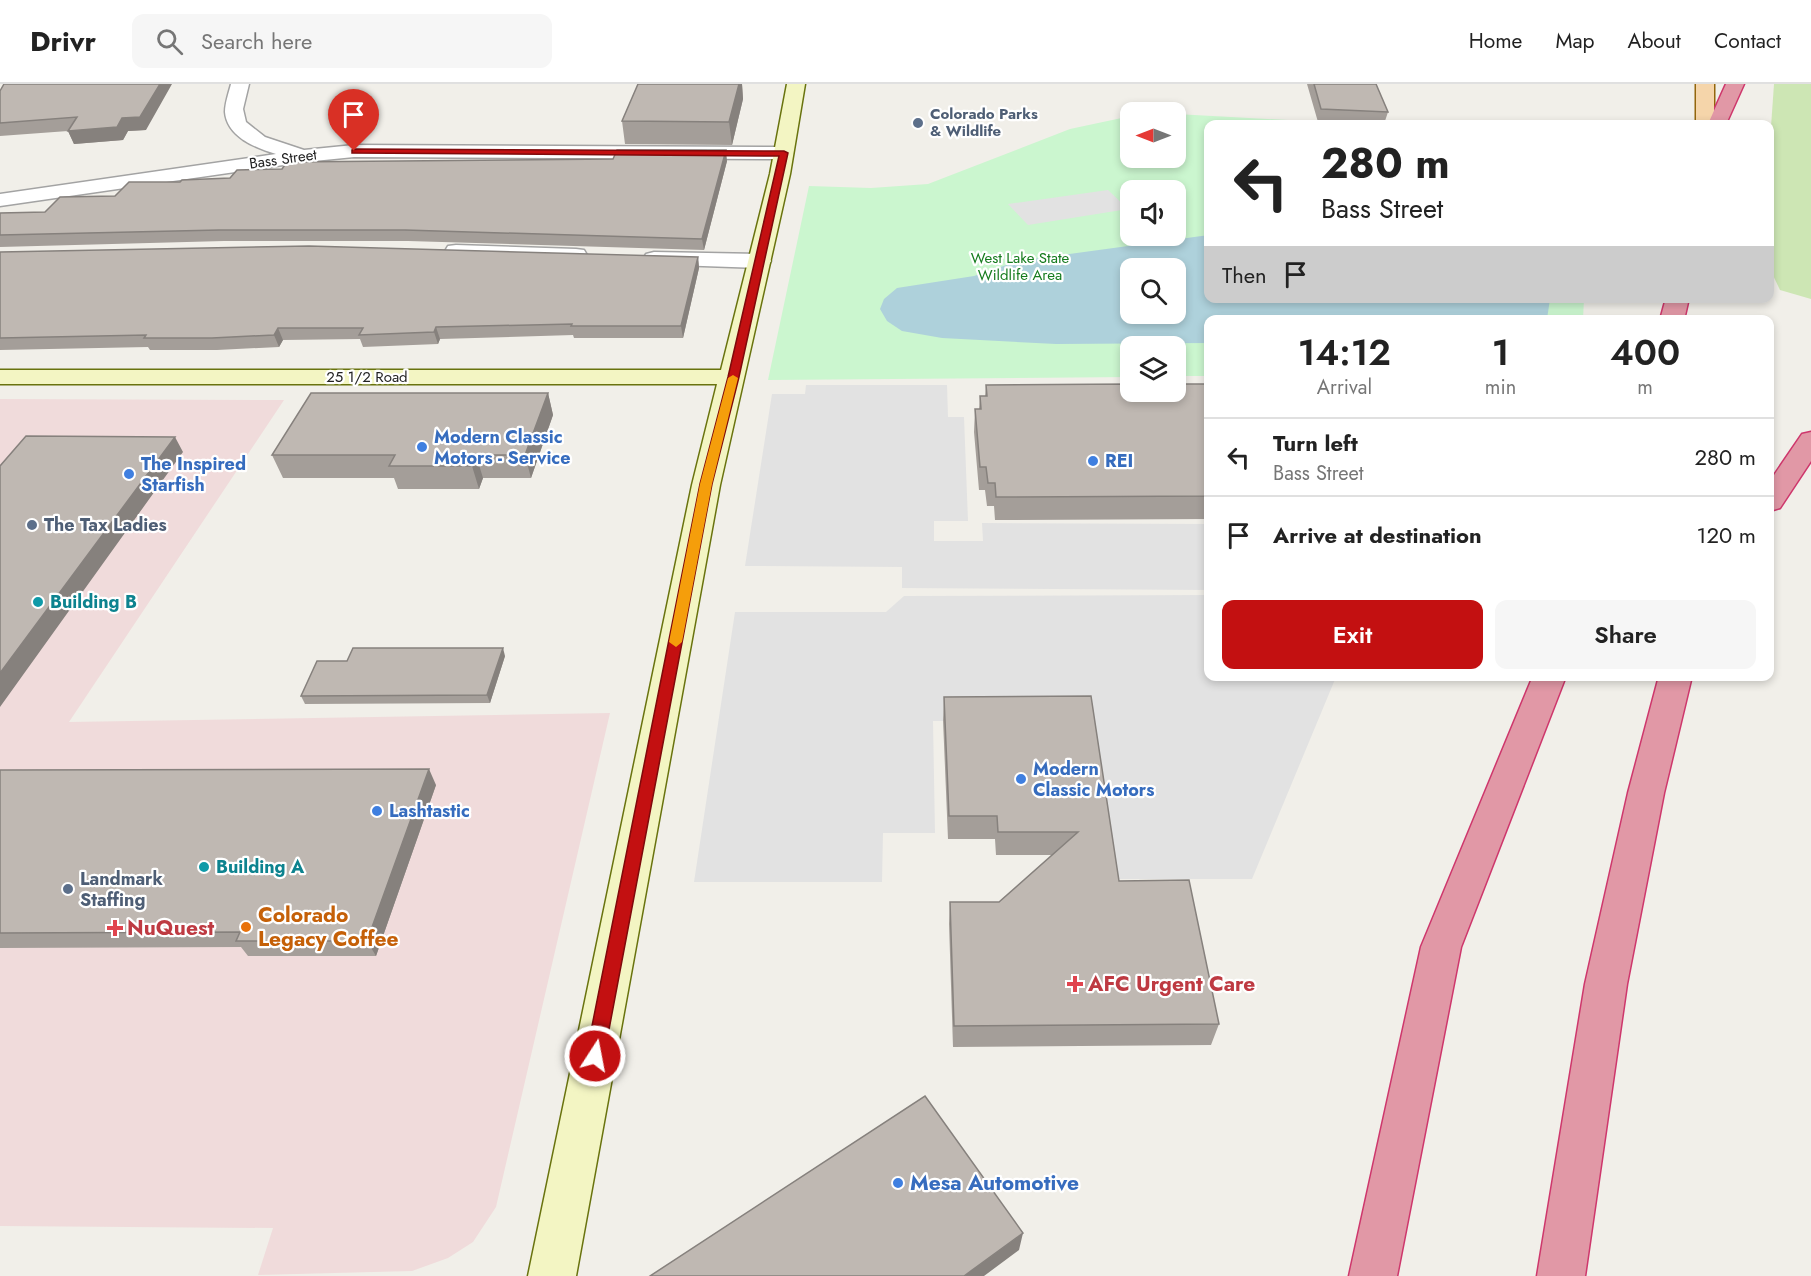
<!DOCTYPE html>
<style>
:root{--surface:#fff;--page:#f6f6f6;--text:#222;--muted:#767676;--line:#e0e0e0;--accent:#c31011}
body{margin:0;font-family:Jost,sans-serif;background:var(--page);color:var(--text);height:100vh;display:flex;flex-direction:column;font-size:22px;white-space:nowrap}
*{box-sizing:border-box;margin:0}
p{font-size:20px;color:var(--muted)}
.icon{flex:none;width:33px;height:33px;fill:none;stroke:currentColor;stroke-width:2;stroke-linecap:round;stroke-linejoin:round}
.map{position:relative;flex:1;overflow:hidden}
.drawer{position:absolute;left:1204px;top:231px;width:570px;height:366px;display:flex;flex-direction:column;background:var(--surface);border-radius:12px;box-shadow:0 3px 9px #0003}
.drawer>*{flex:none}
.guide{position:absolute;left:1204px;top:36px;width:570px;height:183px;border-radius:12px;box-shadow:0 3px 9px #0003;background:#fff;color:var(--text);overflow:hidden}
.needle{width:39px;rotate:270deg}
.controls{position:absolute;left:1120px;top:18px;display:grid;gap:12px}
.controls a{display:grid;place-items:center;width:66px;height:66px;border-radius:12px;background:var(--surface);box-shadow:0 3px 9px #0003;font-size:30px}
.pin{position:absolute;display:grid;place-items:center;width:51px;height:51px;color:#fff;margin:-62px -26px;border-radius:50% 50% 50% 0;rotate:-45deg;box-shadow:0 0 6px #0007}
.pin .icon{rotate:45deg}
.me{position:absolute;width:66px;margin:-33px;rotate:11deg;stroke-linejoin:round;filter:drop-shadow(0 0 4px #0008)}
.turn{display:flex;align-items:center;gap:21px;height:126px;padding:0 18px;font-size:27px}
.turn .icon{width:78px;height:78px;stroke-width:2.5}
.turn b{display:block;font-size:42px;line-height:51px}
.then{display:flex;align-items:center;height:57px;padding:0 18px;background:#0003;gap:12px;font-size:22px}
.eta{display:flex;justify-content:space-evenly;align-items:center;height:102px;text-align:center}
.eta b{font-size:36px;font-weight:600;line-height:42px}
.action{display:flex;gap:12px;margin-top:auto;padding:12px 18px}
.action a{flex:1;height:69px;border-radius:12px;background:var(--accent);color:#fff;font-size:24px;font-weight:600;line-height:69px;text-align:center}
.action a+a{background:var(--page);color:var(--text)}
ul{padding:0;list-style:none}
li{display:flex;align-items:center;gap:18px;height:78px;padding:0 18px;border-top:2px solid var(--line)}
li div{flex:1}
li b{display:block;font-size:22px}
li em{font-style:normal}
header{display:flex;align-items:center;gap:36px;box-sizing:border-box;height:84px;padding:0 30px;background:var(--surface);border-bottom:2px solid var(--line)}
header strong{font-size:28px}
nav{display:flex;gap:33px;margin-inline-start:auto;font-size:21px}
.search{width:420px;height:54px;background:var(--page);display:flex;align-items:center;gap:15px;box-sizing:border-box;padding:0 21px;border-radius:12px;color:var(--muted);font-size:22px}
.map>svg:first-child{display:block}
.commercial{fill:#f0dbdb}
.grass{fill:#cde6b4}
.park{fill:#cbf6cf;fill-rule:evenodd}
.parking{fill:#e2e2e2}
.water{fill:#aed1db;fill-rule:evenodd}
.lines{fill:none;stroke-linecap:round;stroke-linejoin:round}
.street-casing{stroke:#a3a3a3;stroke-width:3}
.secondary-casing{stroke:#69730e;stroke-width:3}
.primary-casing{stroke:#93660c;stroke-width:3}
.highway-casing{stroke:#ce376c;stroke-width:3}
.street{fill:#fff;fill-rule:evenodd}
.secondary{fill:#f3f5c3;fill-rule:evenodd}
.primary{fill:#f5d5aa;fill-rule:evenodd}
.highway{fill:#e198a6;fill-rule:evenodd}
.wall{fill:#a49e99}
.shaded-wall{fill:#86817d}
.building{fill:#bfb8b2;stroke:#86817d;stroke-width:1.5}
.route{fill:#c31011;stroke:#7f0a0b;stroke-width:1.5}
.slow{fill:#f59e0b}
.service-dot{fill:#5c6f8a;stroke:#fff;stroke-width:2}
.shop-dot{fill:#3f7fe0;stroke:#fff;stroke-width:2}
.culture-dot{fill:#0f9aa8;stroke:#fff;stroke-width:2}
.food-dot{fill:#e8710a;stroke:#fff;stroke-width:2}
.health-dot{fill:#e0444e;stroke:#fff;stroke-width:2}
.labels{text-anchor:middle;dominant-baseline:central;stroke-width:4.5;stroke-linejoin:round;paint-order:stroke}
.far-service-label{font-size:15px;font-weight:bold;fill:#4e5e75;stroke:#fff;text-anchor:start}
.far-street-label{font-size:15px;fill:#222;stroke:#fff}
.far-park-label{font-size:15px;fill:#157b1d;stroke:#fff}
.shop-label{font-size:18px;font-weight:bold;fill:#366cbe;stroke:#fff;text-anchor:start}
.service-label{font-size:18px;font-weight:bold;fill:#4e5e75;stroke:#fff;text-anchor:start}
.culture-label{font-size:18px;font-weight:bold;fill:#0d838f;stroke:#fff;text-anchor:start}
.near-food-label{font-size:21px;font-weight:bold;fill:#c56008;stroke:#fff;text-anchor:start}
.near-health-label{font-size:21px;font-weight:bold;fill:#be3a42;stroke:#fff;text-anchor:start}
.near-shop-label{font-size:21px;font-weight:bold;fill:#366cbe;stroke:#fff;text-anchor:start}
</style>
<header>
<strong>Drivr</strong>
<div class="search"><svg class="icon" aria-label="search" viewBox="0 0 24 24"><circle cx="10" cy="10" r="6"/><path d="M15 15l6 6"/></svg>Search here</div>
<nav><a>Home</a><a>Map</a><a>About</a><a>Contact</a></nav>
</header>
<div class="map">
<svg width="1811" height="1192" viewBox="0 0 1811 1192">
<rect width="100%" height="100%" fill="#f1efe9"/>
<path class="commercial" d="M0,315L284,316L69,638L610,629L496,1123L473,1158L448,1174L412,1187L258,1191L273,1144L0,1142Z"/>
<path class="grass" d="M1774,0H1811V215L1780,206L1770,185V57Z"/>
<path class="park" d="M1176,30L1360,40H1209V214L1584,215L1583,235L1209,236V292H1176V262H1131V293L768,296L809,102L871,104L928,100L1070,45L1131,32V74H1176ZM1131,106H1176V152H1131ZM1131,184H1176V230H1131Z"/>
<path class="parking" d="M1108,106L1128,125L1028,141L1008,120Z
M806,301H947L948,333H964L968,437H934V457H983L982,439L1209,440V506L902,504V483L745,482L772,310H805Z
M1209,511V592L1336,593L1252,795H1102L1081,637H933L935,749H883L882,798H694L735,528H886L904,512Z"/>
<path class="water" d="M1209,151V214L1550,215L1547,235L1209,236V259L1056,260L942,254L902,247L887,237L880,225L884,215L897,204L974,192L1018,177ZM1131,184H1176V230H1131Z"/>
<g class="lines">
<defs>
<path id="street" d="M231,0H249L243,25L246,38L265,53L304,66L354,61L784,63L791,65L793,69L791,73L784,75L354,73L304,78L0,122V110L276,70C256,64 227,53 225,28C225,19 229,8 231,0Z
M456,161L576,165L584,166L587,171L584,176L576,177L448,172L445,167L448,162Z
M654,168L760,170L768,172L771,177L768,182L760,184L646,180L643,175L646,170Z"/>
<path id="secondary" d="M787,0H805L790,90L720,401L576,1192H528L692,401L717,300H0V286H721L770,90Z"/>
<path id="primary" d="M1696,0H1714V40H1696Z"/>
<path id="highway" d="M1726,0H1744L1726,40H1708Z
M1666,214H1689L1684,236H1660Z
M1811,348V377L1780,424L1770,427V397L1802,350Z
M1533,592H1566L1461,863L1397,1192H1349L1421,863Z
M1659,592H1692L1664,709L1627,900L1585,1192H1537L1585,900L1628,709Z"/>
</defs>
<use href="#street" class="street-casing"/>
<use href="#secondary" class="secondary-casing"/>
<use href="#primary" class="primary-casing"/>
<use href="#highway" class="highway-casing"/>
<use href="#street" class="street"/>
<use href="#secondary" class="secondary"/>
<use href="#primary" class="primary"/>
<use href="#highway" class="highway"/>
</g>
<path class="wall" d="M638,0H742L743,15L732,61L625,60L622,37Z
M1307,0H1376L1388,28L1384,40L1318,38Z
M0,7L146,46L128,47L123,56L74,60L68,47L0,52Z
M727,77L704,166L408,157H224L0,163V129L45,128L180,98Z
M0,168L698,173L699,184L683,254H574L573,251L440,255L438,260L363,263L360,255L283,256L279,263L217,266H150L148,263L0,266Z
M1209,300V435L995,436L994,422H987L985,406H979L974,348L975,325H979L980,312H985L986,301Z
M548,309L553,331L531,394H483L479,405H398L394,394H283L272,371Z
M505,572L490,619L305,620L301,612L347,577Z
M1091,612L1119,797L1219,940L1211,961L953,963L949,840L950,818H999L1052,771H996L995,755H948L943,636L944,613Z
M0,686L436,701L376,872H248L241,863L0,864Z"/>
<path class="shaded-wall" d="M160,0H172L146,46L128,47L123,56L74,60L68,47L122,34Z
M739,0H742L743,15L732,61L729,38Z
M726,66L727,77L704,166L702,155Z
M698,173L699,184L683,254L681,242Z
M436,243L440,255L438,260L434,248Z
M278,244L283,256L279,263L274,251Z
M548,309L553,331L531,394L525,371Z
M175,353L183,368L0,623V589Z
M476,371L483,394L479,405L472,382Z
M503,564L505,572L490,619L487,611Z
M429,685L436,701L376,872L367,857Z
M1023,1149L1019,1166L984,1192H964Z"/>
<path class="building" d="M4,0H160L140,33L122,34L117,43L68,47L77,33L0,39V7Z
M638,0H739L729,38L622,37Z
M1314,0H1376L1388,28L1321,25Z
M617,66H726L702,155L405,146H219L0,151V129L45,128L60,113L115,112L129,98H180L182,96L230,94L237,86L282,85L287,78L613,75Z
M309,162L698,173L681,242H571L572,240L436,243L434,248L359,251L363,244H278L274,251L212,254H144L146,251L0,254V168Z
M1131,300V308H1176V300H1209V412L996,413L995,399H988L986,383H980L975,325H981L980,312H987L986,301Z
M311,309H548L525,371H476L472,382H389L395,371H272Z
M26,352L175,353L0,589V382Z
M353,564H503L487,611L301,612L317,577H347Z
M1091,612L1119,797L1189,796L1219,940L954,942L950,818H999L1078,748H998L997,732H949L944,613Z
M429,685L367,857H236L240,848L0,849V686Z
M925,1012L1023,1149L964,1192H650Z"/>
<path class="route" d="M354,65L784,67L788,69L739,293L712,400L604,972L601,977L595,980L588,977L586,972L700,400L728,293L779,72L352,69V66Z"/>
<path class="slow" d="M733,291L738,294L712,400L682,558L676,563L669,558L700,400L728,294Z"/>
<g class="service-dot">
<circle cx="918" cy="39" r="6"/>
<circle cx="32" cy="441" r="6"/>
<circle cx="68" cy="805" r="6"/>
</g>
<g class="shop-dot">
<circle cx="422" cy="363" r="6"/>
<circle cx="1093" cy="377" r="6"/>
<circle cx="129" cy="390" r="6"/>
<circle cx="1021" cy="695" r="6"/>
<circle cx="377" cy="727" r="6"/>
<circle cx="898" cy="1099" r="6"/>
</g>
<g class="culture-dot">
<circle cx="38" cy="518" r="6"/>
<circle cx="204" cy="783" r="6"/>
</g>
<circle class="food-dot" cx="246" cy="843" r="6"/>
<g class="health-dot">
<path d="M112 835h6v6h6v6h-6v6h-6v-6h-6v-6h6z"/>
<path d="M1072 891h6v6h6v6h-6v6h-6v-6h-6v-6h6z"/>
</g>
<g class="labels">
<g class="far-service-label">
<text x="930" y="30">Colorado Parks<tspan x="930" dy="17">&amp; Wildlife</tspan></text>
</g>
<g class="far-street-label">
<text transform="translate(283 75) rotate(-8)">Bass Street</text>
<text x="367" y="293">25 1/2 Road</text>
</g>
<g class="far-park-label">
<text x="1020" y="174">West Lake State<tspan x="1020" dy="17">Wildlife Area</tspan></text>
</g>
<g class="shop-label">
<text x="434" y="353">Modern Classic<tspan x="434" dy="21">Motors - Service</tspan></text>
<text x="1105" y="377">REI</text>
<text x="141" y="380">The Inspired<tspan x="141" dy="21">Starfish</tspan></text>
<text x="1033" y="685">Modern<tspan x="1033" dy="21">Classic Motors</tspan></text>
<text x="389" y="727">Lashtastic</text>
</g>
<g class="service-label">
<text x="44" y="441">The Tax Ladies</text>
<text x="80" y="795">Landmark<tspan x="80" dy="21">Staffing</tspan></text>
</g>
<g class="culture-label">
<text x="50" y="518">Building B</text>
<text x="216" y="783">Building A</text>
</g>
<g class="near-food-label">
<text x="258" y="831">Colorado<tspan x="258" dy="24">Legacy Coffee</tspan></text>
</g>
<g class="near-health-label">
<text x="127" y="844">NuQuest</text>
<text x="1088" y="900">AFC Urgent Care</text>
</g>
<g class="near-shop-label">
<text x="910" y="1099">Mesa Automotive</text>
</g>
</g>
</svg>
<div class="controls">
<a><svg class="needle" viewBox="-14 -14 28 28"><path d="M0-13l5 13h-10z" fill="#e53935"/><path d="M0 13l5-13h-10z" fill="#767676"/></svg></a>
<a><svg class="icon" aria-label="sound" viewBox="0 0 24 24"><path d="M4 9h4l5-4v14l-5-4H4zM17 9q2 3 0 6"/></svg></a>
<a><svg class="icon" aria-label="search" viewBox="0 0 24 24"><circle cx="10" cy="10" r="6"/><path d="M15 15l6 6"/></svg></a>
<a><svg class="icon" aria-label="layers" viewBox="0 0 24 24"><path d="M12 4l9 5-9 5-9-5zM3 14l9 5 9-5"/></svg></a>
</div>
<div class="pin" style="left:354px;top:67px;background:#d93025"><svg class="icon" aria-label="arrive" viewBox="0 0 24 24"><path d="M6 21V4h12l-3 4 3 4H6"/></svg></div>
<svg class="me" style="left:595px;top:972px" viewBox="-20 -20 40 40"><circle r="17" fill="#c31011" stroke="#fff" stroke-width="3"/><path d="M0-11L8 9 0 5-8 9z" fill="#fff"/></svg>
<div class="guide">
<div class="turn"><svg class="icon" aria-label="left" viewBox="0 0 24 24"><path d="M17 20v-9H6M10 6l-5 5 5 5"/></svg><div><b>280 m</b>Bass Street</div></div>
<div class="then">Then<svg class="icon" aria-label="arrive" viewBox="0 0 24 24"><path d="M6 21V4h12l-3 4 3 4H6"/></svg></div>
</div>
<section class="drawer">
<div class="eta">
<div><b>14:12</b><p>Arrival</p></div>
<div><b>1</b><p>min</p></div>
<div><b>400</b><p>m</p></div>
</div>
<ul>
<li><svg class="icon" aria-label="left" viewBox="0 0 24 24"><path d="M17 20v-9H6M10 6l-5 5 5 5"/></svg><div><b>Turn left</b><p>Bass Street</p></div><em>280 m</em></li>
<li><svg class="icon" aria-label="arrive" viewBox="0 0 24 24"><path d="M6 21V4h12l-3 4 3 4H6"/></svg><div><b>Arrive at destination</b></div><em>120 m</em></li>
</ul>
<div class="action"><a>Exit</a><a>Share</a></div>
</section>
</div>
